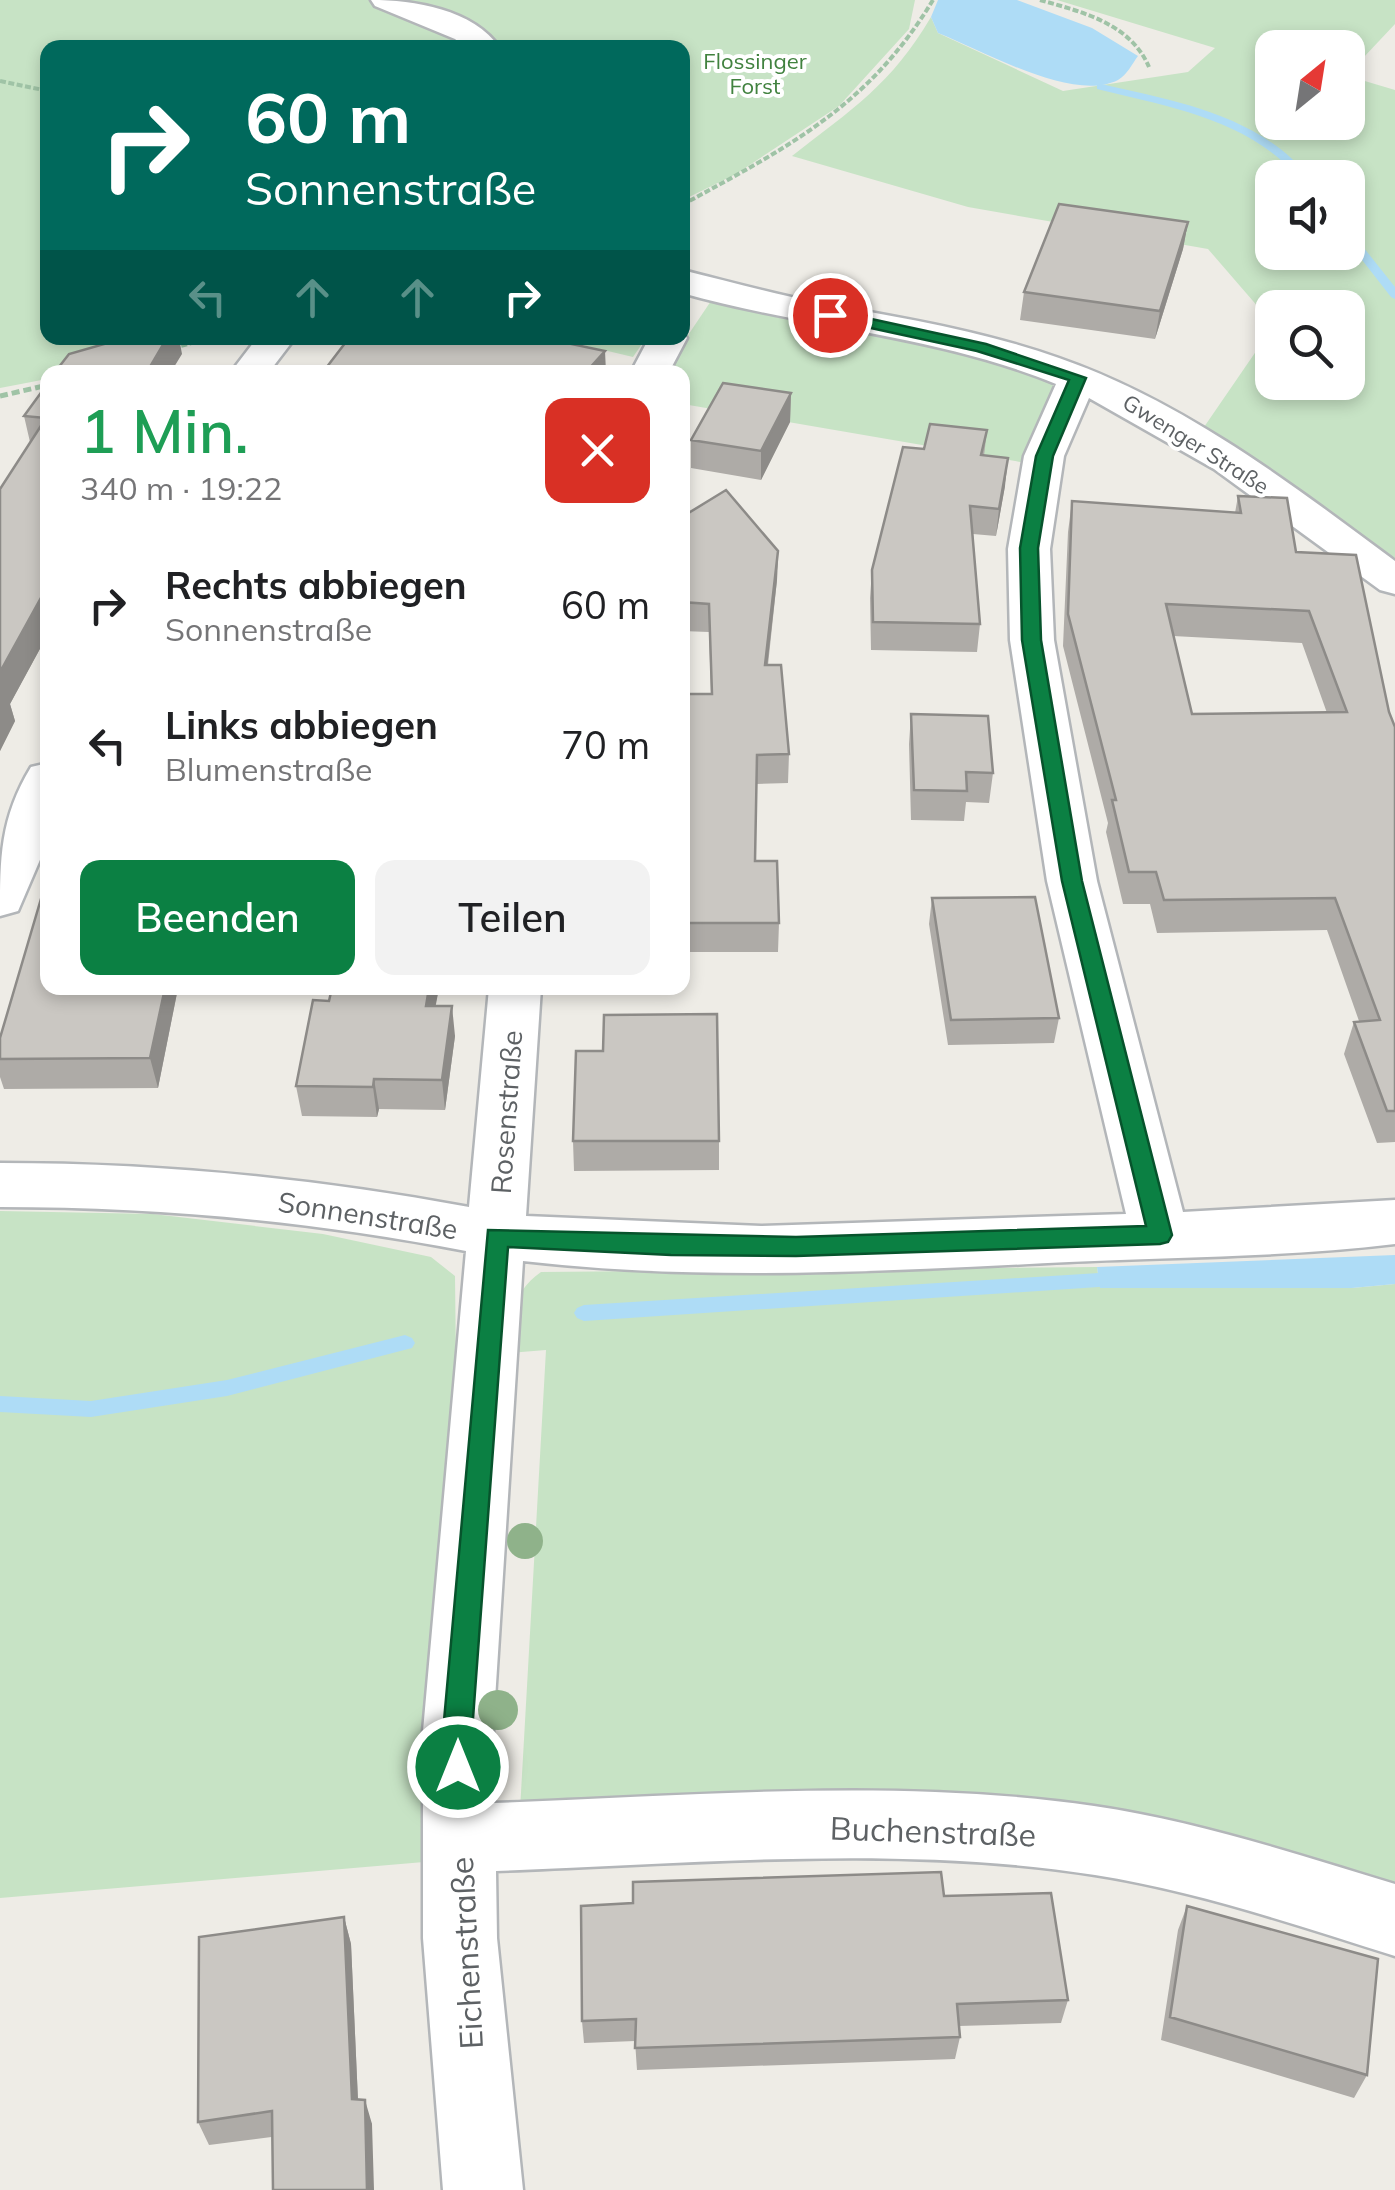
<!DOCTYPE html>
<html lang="de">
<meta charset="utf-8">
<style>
:root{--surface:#fff;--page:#f2f2f2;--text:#202124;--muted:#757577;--accent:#0b8043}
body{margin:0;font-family:Mulish,sans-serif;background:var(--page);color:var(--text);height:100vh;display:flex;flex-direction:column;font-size:38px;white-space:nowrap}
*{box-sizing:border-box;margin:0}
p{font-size:32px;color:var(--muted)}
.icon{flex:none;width:55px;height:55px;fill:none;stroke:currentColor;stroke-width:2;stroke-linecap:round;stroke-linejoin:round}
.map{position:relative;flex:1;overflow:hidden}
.sheet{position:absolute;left:40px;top:365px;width:650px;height:630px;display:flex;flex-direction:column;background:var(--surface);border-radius:20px;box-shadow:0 5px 15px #0003}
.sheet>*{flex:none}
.guide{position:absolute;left:40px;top:40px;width:650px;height:305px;border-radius:20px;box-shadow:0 5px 15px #0003;background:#00695c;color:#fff;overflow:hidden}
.needle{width:65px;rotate:30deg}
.controls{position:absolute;left:1255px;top:30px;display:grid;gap:20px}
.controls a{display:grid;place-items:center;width:110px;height:110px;border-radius:20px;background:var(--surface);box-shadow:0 5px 15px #0003;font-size:50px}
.pin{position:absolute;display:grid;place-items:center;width:85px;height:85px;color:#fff;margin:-42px;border:5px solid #fff;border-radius:50%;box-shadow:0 2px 10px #0007}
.me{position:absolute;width:110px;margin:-55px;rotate:0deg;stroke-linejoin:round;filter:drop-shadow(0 0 8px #0008)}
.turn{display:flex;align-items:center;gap:35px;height:210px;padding:0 40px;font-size:45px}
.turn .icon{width:130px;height:130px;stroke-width:2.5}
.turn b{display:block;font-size:70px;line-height:85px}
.lanes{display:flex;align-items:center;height:95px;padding:0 40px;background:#0003;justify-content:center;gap:50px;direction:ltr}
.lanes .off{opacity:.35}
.round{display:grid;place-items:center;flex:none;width:105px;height:105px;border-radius:20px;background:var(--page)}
.overview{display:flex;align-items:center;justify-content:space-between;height:170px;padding:0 40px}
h1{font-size:60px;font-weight:600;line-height:75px;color:#1e9e55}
.cta{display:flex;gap:20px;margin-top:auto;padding:20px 40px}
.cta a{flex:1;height:115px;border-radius:20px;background:var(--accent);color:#fff;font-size:40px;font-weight:600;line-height:115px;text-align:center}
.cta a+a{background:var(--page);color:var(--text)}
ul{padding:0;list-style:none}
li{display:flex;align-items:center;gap:30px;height:140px;padding:0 40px}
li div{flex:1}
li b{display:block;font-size:38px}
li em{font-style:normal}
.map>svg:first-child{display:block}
.green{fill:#c7e3c5;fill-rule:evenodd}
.water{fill:#aedcf6}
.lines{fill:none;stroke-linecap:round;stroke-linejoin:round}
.stream{fill:#aedcf6;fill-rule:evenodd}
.minor-casing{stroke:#b3b6b9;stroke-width:5}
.path-far1{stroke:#9fc3a6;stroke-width:4;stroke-dasharray:6 2.5;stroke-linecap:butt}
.path{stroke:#9fc3a6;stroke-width:5;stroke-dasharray:8 4;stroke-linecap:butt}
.minor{fill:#fff;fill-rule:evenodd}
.tree{fill:#8fb28a}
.wall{fill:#aeaba7;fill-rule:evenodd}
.shaded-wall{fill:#8d8b88}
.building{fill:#cac7c2;stroke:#8d8b88;stroke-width:2.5;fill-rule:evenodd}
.route{fill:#0b8043;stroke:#07532c;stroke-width:2.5}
.labels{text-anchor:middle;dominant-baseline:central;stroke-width:8;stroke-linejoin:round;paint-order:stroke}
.far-park-label{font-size:22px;fill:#41823f;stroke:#fff}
.far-street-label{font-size:22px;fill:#5d6164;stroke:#fff}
.street-label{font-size:28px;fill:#5d6164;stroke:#fff}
.near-street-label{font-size:32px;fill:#5d6164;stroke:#fff}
</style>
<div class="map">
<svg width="1395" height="2190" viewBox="0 0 1395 2190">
<rect width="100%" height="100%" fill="#eeece6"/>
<path class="green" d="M0,0H915L909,29L839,106L736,174L683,200L682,48H48V338H197L76,372H48L47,379L0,388Z
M1057,0H1395V24L1348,74V48H1272V122H1348V76L1395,90V565L1202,430L1272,328V382H1348V308H1272V323L1208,249L968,207L792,156C852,109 891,85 931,17L938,33L1063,91L1188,72L1215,48ZM1272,178H1348V252H1272Z
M713,298L927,342L1025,368L1054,383L1026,463L683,404L682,372H668L676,353Z
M553,338H646L633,357Z
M0,1211L153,1214L323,1234L431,1257L455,1276L456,1365L424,1862L0,1898Z
M1097,1267L1100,1287L1352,1288L1395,1284V1888L520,1810L546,1350L509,1353C514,1317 509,1295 541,1272Z"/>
<path class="water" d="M938,0H1017L1092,28L1138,56C1132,64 1127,75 1118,80C1073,103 984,51 938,33L931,17Z
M1395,1255V1284L1352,1288H1100L1097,1267Z"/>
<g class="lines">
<path class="stream" d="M1101,84C1176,101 1259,115 1310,178H1299C1248,119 1169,107 1097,89V85Z
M1348,232L1352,233L1395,287V299L1391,297L1348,242Z
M1099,1273L1106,1275L1108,1280L1106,1285L1099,1287L584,1321L577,1318L574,1313L577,1308L584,1305Z
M405,1335L412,1338L415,1343L412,1348L227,1396L91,1417L0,1412V1396L91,1401L227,1380Z"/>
<defs>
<path id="minor" d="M371,0C414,0 473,9 500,48H466L455,39L375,6Z
M682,270C727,281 770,293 815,302C897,317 980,330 1059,358C1183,401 1290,483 1395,561V594L1380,590L1214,469L1089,398L1064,456L1050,549L1054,640L1097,881L1183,1212L1395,1200V1244C1287,1257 1178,1257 1069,1262C888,1271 704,1282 523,1261L493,1731L494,1803C693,1796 896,1777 1094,1806C1196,1821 1296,1854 1395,1884V1956C1296,1925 1197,1891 1095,1875C898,1844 694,1864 496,1871L497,1938L523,2190H443L423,1938V1731L466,1251C311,1221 158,1207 0,1207V1163C159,1163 313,1178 469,1207L489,988H541L526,1216L761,1226L1126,1214L1047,881L1010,640L1008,549L1024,456L1056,384C937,335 806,328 682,293Z
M682,332L687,338L669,372H631L649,338H682Z
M257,338H295L269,372H231Z
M48,763V841L18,911L0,916C0,858 0,818 31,767Z"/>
</defs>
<use href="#minor" class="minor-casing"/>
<path class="path-far1" d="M1040,0C1082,12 1130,23 1149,67
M0,81L48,91
M682,205C788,147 868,107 933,0
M173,348L210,338"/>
<path class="path" d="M0,396L48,385"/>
<use href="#minor" class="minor"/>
</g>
<g class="tree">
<circle cx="525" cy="1541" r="18"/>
<circle cx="498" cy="1710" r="20"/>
</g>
<path class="wall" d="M1188,222L1183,249L1155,339L1020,320L1024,292Z
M48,383V634L10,704L15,721L0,751V489L30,442L24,416Z
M791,393L790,422L761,480L691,468V440Z
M987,430L984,456L1005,486L996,536L973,534L980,624L977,652L871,650L870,598L872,570L924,449Z
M1238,496L1296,552L1389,712L1395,727V1142L1377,1143L1344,1054L1354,1022L1359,1021L1327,930L1157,933L1150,904H1123L1106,832L1108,823L1063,646L1068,532L1072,501L1235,513ZM1173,636L1302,643L1327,713L1192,714Z
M682,517L778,551L777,580L768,665L789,754L788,783L756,784L755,861L779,923L778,952H682V694H711L709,632L682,631Z
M911,714L993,773L989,803L966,802L964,821L911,820L909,744Z
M932,898L1059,1018L1054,1043L948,1045L929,924Z
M48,988H178L158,1088L4,1089L0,1077V1038Z
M332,988H439L435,1006L455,1036L445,1110L379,1109L377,1117L302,1116L296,1086L329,1001Z
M573,1141H719V1170L574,1171Z
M944,1896L1068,2000L1061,2023L959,2026L960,2037L955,2059L637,2070L635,2041L584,2043L582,2021L633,1903Z
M1187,1906L1367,2075L1354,2098L1161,2040L1178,1930Z
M344,1917L351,1944L358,2100L372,2124L209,2145L198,2122Z"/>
<path class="shaded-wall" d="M1188,222L1183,249L1155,339L1160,311Z
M167,338H179L182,354L171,372H147Z
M605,351L606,372H586Z
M791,393L790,422L761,480V451Z
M1008,458L1005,486L996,536L999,509Z
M778,551L777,580L764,694L765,665Z
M48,585V634L10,704L15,721L0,751V672Z
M165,988H178L158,1088L150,1058Z
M429,988H439L430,1036L426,1006Z
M452,1006L455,1036L445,1110L442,1080Z
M374,1079L379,1109L377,1117L373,1087Z
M344,1917L351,1944L359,2123L352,2099Z
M365,2100L372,2124L374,2190H367Z"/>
<path class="building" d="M1059,204L1188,222L1160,311L1024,292Z
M125,338H167L147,372H55L69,354Z
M349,338H543L605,351L586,372H323Z
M48,383V585L0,672V489L46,418L24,416Z
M723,383L791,393L761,451L691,440Z
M930,424L987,430L981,455L1008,458L999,509L970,506L980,624L873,622L872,570L903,447L924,449Z
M726,490L778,551L765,665H781L789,754L757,755L755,861H777L779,923H682V694H712L709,604L682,602V517Z
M1238,496L1287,498L1296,552L1356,555L1389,712L1395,727V1111H1387L1354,1022L1380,1020L1335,898L1164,900L1156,872H1129L1112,800H1116L1068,614L1072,501L1241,513ZM1166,604L1309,611L1347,712L1192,714Z
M911,714L988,716L993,773L966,772L967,791L914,790Z
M48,875V988H165L150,1058L0,1059V1038Z
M1035,897L1059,1018L951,1020L932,898Z
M332,988H429L426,1006H452L442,1080L374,1079L373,1087L296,1086L313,1000L329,1001Z
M717,1014L719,1141H573L576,1051H603L604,1015Z
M941,1872L944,1896L1051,1893L1068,2000L957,2004L960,2037L635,2048L636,2019L582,2021L581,1906L633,1903V1882Z
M1187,1906L1378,1959L1367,2075L1170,2017Z
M344,1917L352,2099L365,2100L367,2190H273L272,2111L198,2122L199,1937Z"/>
<path class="route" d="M830,310L986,344L1086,378L1053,456L1038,548L1041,640L1082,881L1172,1235L1168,1242L1160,1244L796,1256L671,1255L508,1247L472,1732L473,1767L469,1777L458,1781L448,1777L444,1767L443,1732L488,1230L796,1237L1146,1226L1062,881L1022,640L1020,548L1036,456L1069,380L977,351L824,318L822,315Z"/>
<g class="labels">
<g class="far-park-label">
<text x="755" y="61">Flossinger<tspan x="755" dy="25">Forst</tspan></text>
</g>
<g class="far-street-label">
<text transform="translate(1196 444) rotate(32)">Gwenger Straße</text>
</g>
<g class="street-label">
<text transform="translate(506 1112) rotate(-86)">Rosenstraße</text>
<text transform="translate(368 1215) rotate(9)">Sonnenstraße</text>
</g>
<g class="near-street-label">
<text transform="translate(933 1831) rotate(2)">Buchenstraße</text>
<text transform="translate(466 1953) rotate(-93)">Eichenstraße</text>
</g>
</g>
</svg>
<div class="controls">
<a><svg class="needle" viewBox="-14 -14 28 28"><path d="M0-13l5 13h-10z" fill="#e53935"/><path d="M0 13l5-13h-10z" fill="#757577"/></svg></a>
<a><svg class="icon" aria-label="sound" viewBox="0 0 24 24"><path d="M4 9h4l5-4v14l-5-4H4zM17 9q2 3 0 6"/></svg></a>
<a><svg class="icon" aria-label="search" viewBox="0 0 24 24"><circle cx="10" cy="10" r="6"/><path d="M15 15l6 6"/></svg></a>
</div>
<div class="pin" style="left:830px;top:315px;background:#d93025"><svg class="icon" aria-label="arrive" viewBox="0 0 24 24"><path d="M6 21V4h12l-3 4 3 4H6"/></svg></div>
<svg class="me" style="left:458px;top:1767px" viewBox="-20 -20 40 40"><circle r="17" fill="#0b8043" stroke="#fff" stroke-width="3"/><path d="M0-11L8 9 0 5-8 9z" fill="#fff"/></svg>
<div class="guide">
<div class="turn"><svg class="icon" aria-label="right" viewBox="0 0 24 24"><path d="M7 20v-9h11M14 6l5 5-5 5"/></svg><div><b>60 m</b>Sonnenstraße</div></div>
<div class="lanes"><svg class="icon off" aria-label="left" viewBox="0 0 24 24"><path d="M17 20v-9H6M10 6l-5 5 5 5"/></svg><svg class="icon off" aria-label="ahead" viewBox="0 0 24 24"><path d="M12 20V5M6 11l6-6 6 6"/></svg><svg class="icon off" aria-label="ahead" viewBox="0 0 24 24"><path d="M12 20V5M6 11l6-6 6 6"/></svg><svg class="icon" aria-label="right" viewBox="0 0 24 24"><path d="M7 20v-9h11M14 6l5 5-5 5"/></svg></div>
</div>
<section class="sheet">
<div class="overview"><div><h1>1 Min.</h1><p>340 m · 19:22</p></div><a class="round" style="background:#d93025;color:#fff"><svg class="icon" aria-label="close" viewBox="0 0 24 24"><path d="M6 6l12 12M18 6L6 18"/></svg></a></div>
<ul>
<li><svg class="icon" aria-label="right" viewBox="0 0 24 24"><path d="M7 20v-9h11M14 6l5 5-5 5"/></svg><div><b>Rechts abbiegen</b><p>Sonnenstraße</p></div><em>60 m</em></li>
<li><svg class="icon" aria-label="left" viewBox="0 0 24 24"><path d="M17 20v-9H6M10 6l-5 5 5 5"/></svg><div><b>Links abbiegen</b><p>Blumenstraße</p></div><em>70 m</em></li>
</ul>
<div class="cta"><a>Beenden</a><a>Teilen</a></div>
</section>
</div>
